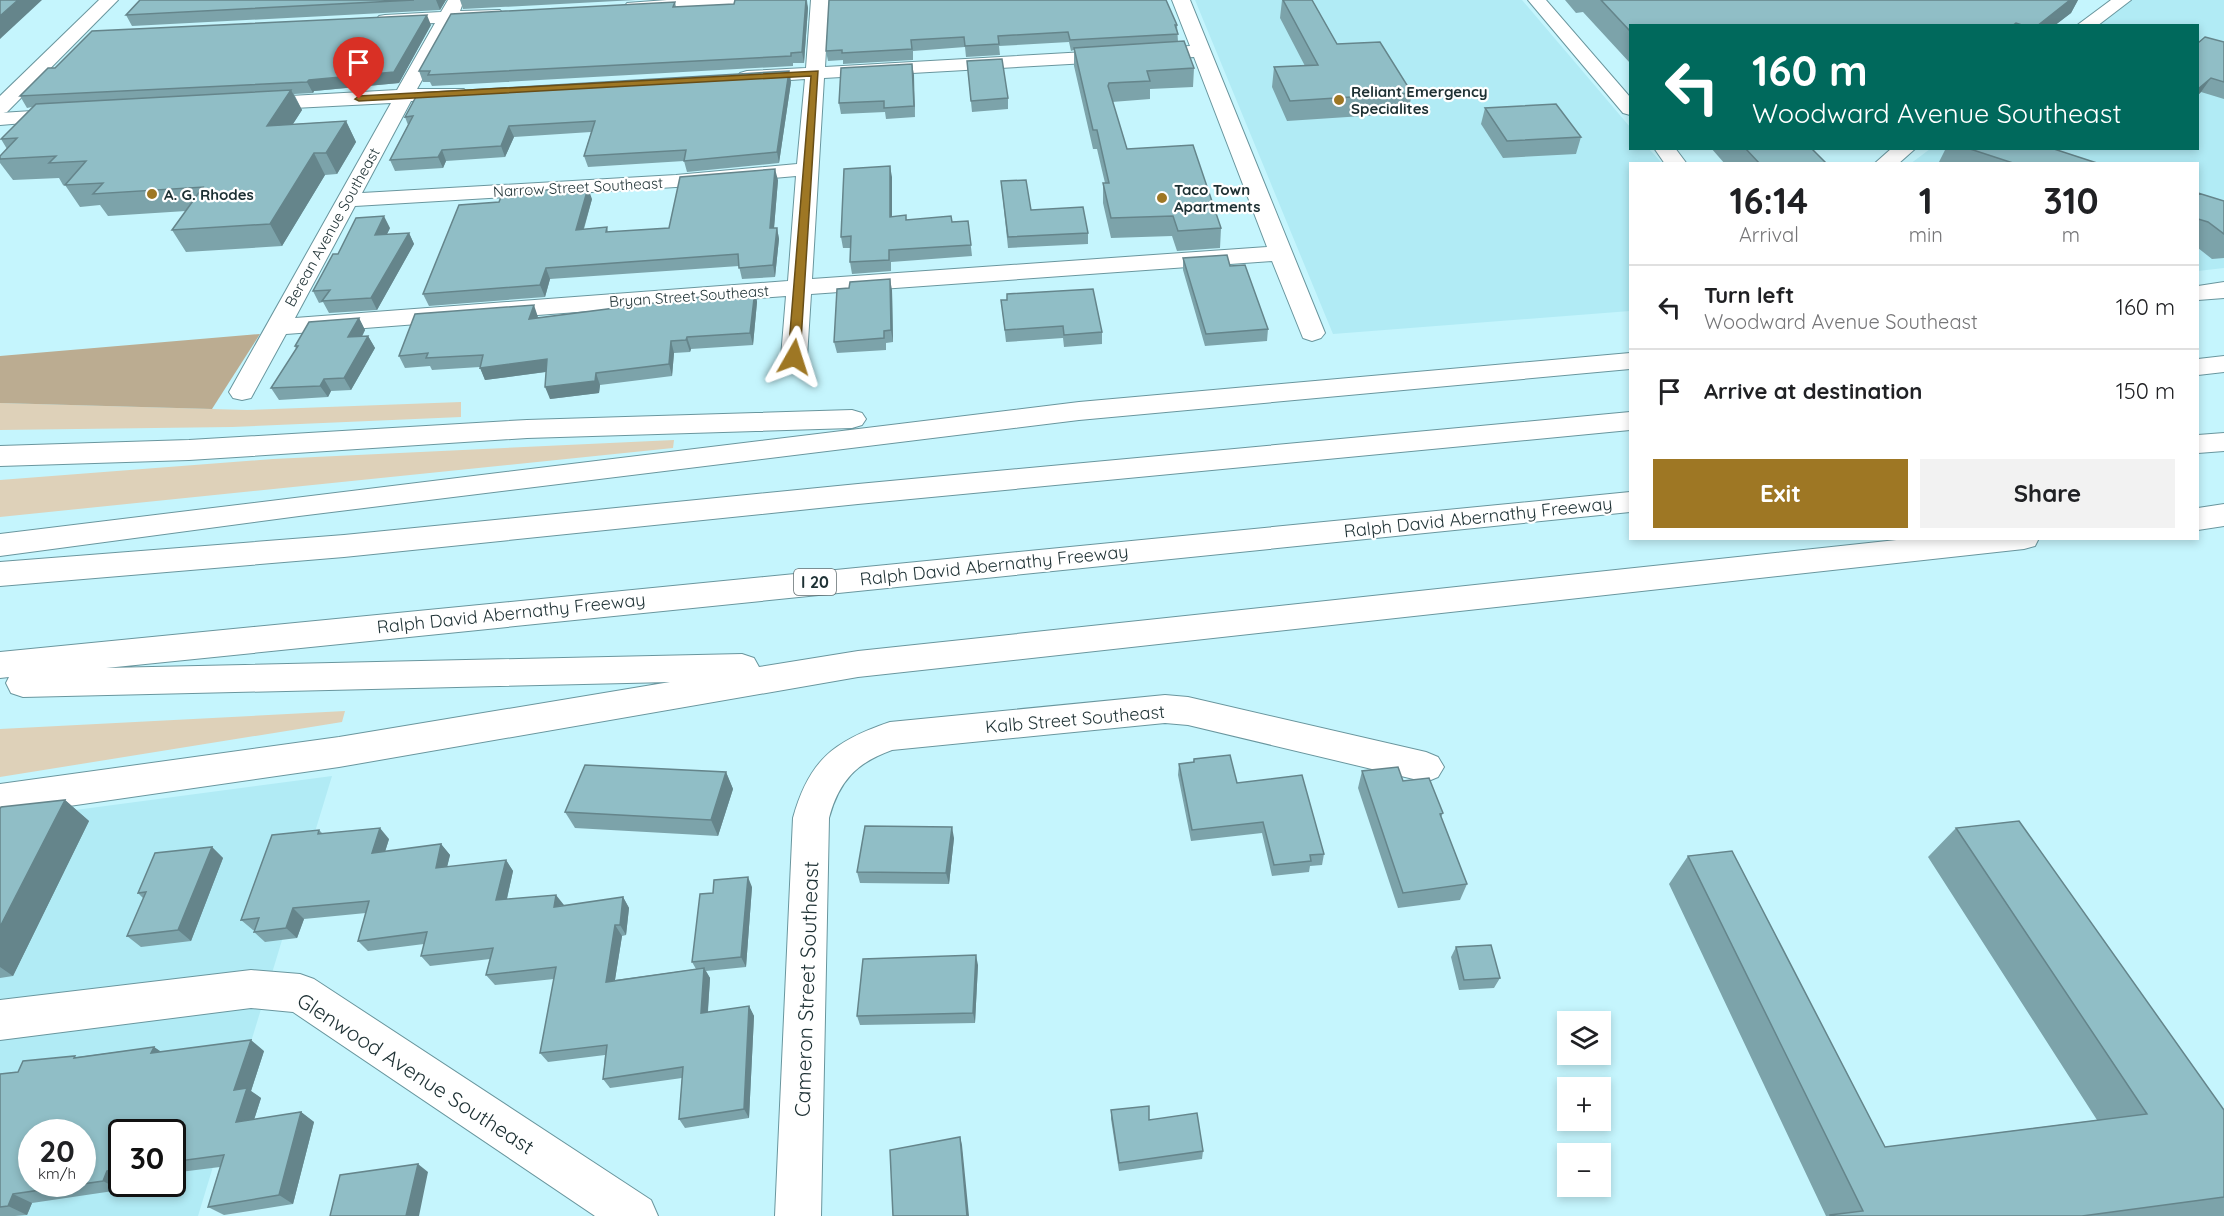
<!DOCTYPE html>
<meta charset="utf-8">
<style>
:root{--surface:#fff;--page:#f2f2f2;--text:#202124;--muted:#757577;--line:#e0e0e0;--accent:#9e7724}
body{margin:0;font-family:Quicksand,sans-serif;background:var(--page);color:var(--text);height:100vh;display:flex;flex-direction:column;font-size:22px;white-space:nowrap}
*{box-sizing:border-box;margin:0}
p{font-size:20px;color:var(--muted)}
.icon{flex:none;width:33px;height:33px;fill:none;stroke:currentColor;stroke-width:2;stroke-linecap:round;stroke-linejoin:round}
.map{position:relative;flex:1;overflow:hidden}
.side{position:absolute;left:1629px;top:162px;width:570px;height:378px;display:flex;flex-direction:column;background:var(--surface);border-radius:0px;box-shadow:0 3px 9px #0003}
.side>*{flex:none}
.hud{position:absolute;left:1629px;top:24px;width:570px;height:126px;border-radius:0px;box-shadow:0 3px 9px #0003;background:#00695c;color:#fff;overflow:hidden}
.buttons{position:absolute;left:1557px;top:1011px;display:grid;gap:12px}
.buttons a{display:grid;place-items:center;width:54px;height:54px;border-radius:0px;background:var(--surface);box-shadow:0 3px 9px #0003;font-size:30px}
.speed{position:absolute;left:18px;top:1119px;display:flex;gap:12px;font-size:30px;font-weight:700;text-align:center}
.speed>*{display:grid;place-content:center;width:78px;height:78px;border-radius:50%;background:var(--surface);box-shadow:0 3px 9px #0003;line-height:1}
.speed small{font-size:15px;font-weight:400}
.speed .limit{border:3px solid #111;border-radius:9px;background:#fff;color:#111}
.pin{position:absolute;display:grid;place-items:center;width:51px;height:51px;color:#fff;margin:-62px -26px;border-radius:50% 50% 50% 0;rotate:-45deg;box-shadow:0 0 6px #0007}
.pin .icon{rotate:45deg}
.me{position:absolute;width:66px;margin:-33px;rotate:6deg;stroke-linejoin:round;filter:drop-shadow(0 0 4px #0008)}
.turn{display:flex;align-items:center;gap:21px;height:126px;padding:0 24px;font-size:27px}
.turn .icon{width:78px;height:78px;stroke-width:2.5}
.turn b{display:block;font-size:42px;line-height:51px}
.eta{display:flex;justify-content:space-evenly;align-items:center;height:102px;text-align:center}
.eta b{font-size:36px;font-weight:800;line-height:42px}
.cta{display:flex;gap:12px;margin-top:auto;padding:12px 24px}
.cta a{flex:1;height:69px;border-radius:0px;background:var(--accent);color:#fff;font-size:24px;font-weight:800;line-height:69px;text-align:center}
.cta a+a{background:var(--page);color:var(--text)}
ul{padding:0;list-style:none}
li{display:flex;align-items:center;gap:18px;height:84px;padding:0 24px;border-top:2px solid var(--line)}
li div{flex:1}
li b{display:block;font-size:22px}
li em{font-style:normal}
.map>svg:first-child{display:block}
.built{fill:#b1ebf5;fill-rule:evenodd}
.green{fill:#ded1b9}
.forest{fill:#bbac91}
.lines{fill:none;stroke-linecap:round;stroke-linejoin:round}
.minor-casing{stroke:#69969e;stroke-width:2}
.major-casing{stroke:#69969e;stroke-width:2}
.highway-casing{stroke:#69969e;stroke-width:2}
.minor{fill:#fff;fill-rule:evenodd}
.major{fill:#fff;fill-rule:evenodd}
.highway{fill:#fff;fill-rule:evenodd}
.wall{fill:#7ca3aa}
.shaded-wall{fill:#65858b}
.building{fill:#90bec6;stroke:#65858b;stroke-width:1.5;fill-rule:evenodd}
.route{fill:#9e7724;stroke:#674d17;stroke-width:1.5}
.poi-dot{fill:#9e7724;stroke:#fff;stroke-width:2}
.labels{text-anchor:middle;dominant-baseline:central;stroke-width:4.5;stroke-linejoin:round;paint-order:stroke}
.far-poi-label{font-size:15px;font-weight:bold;fill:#1d3033;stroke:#fff;text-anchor:start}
.far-street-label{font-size:15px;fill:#1d3033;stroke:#fff}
.shield{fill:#fff;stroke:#616e70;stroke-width:1.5}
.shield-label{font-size:16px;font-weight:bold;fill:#1d3033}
.street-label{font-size:18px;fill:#1d3033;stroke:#fff}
.near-street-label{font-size:21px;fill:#1d3033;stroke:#fff}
</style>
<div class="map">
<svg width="2224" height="1216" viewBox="0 0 2224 1216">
<rect width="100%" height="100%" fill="#c5f5fd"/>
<path class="built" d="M1195,0H1522L1630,127V148L1649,149L1662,163L1630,164V311L1333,334Z
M2127,0H2224V268L2198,271V164H1910L1930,149L2198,148V26L2094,25Z
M332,776L198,1216H0V820ZM32,1132H82V1184H32ZM122,1132H172V1184H122Z"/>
<path class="green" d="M461,402V417L232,427L0,430V403L247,410Z
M674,440L673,448L0,517V480L273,459Z
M345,711L342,722L0,777V729Z"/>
<path class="forest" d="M260,334L212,409L0,403V356Z"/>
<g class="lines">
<defs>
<path id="minor" d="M448,0H464L460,11L500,10L503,14L500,18L494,19L454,22L417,89H464L467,93L464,97L457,99L411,101L362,193L676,175L797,164L805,79L747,83L740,81L737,77L740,73L747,71L806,68L811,0H829L825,67L1190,46L1172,0H1190L1325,333L1321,338L1312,341L1303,338L1272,261L811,294L807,357L803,363L794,365L785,363L781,357L786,296L286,334L251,398L242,400L233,398L229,392L391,103L255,110L248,108L245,104L248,100L255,98L397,90L435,23L385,25L379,24L376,20L379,16L385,15L441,12ZM1194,57L1267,247L812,279L824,78ZM796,176L788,281L295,318L355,206L676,187Z
M667,0H778L775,4L769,5L633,12L627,11L624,7L627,3Z
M1528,0H1546L1630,97V115L1623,113Z
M2111,0H2131L2097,26H2076Z
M65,109L72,111L75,115L72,119L0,125V113Z
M1654,148H1675L1687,164H1665Z
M1892,148H1916L1898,164H1874Z
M1165,695L1188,697L1426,752L1438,757L1444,767L1438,777L1426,782L1188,725L1165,723L892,750C856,763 839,781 829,818L821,1216H775L793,818C809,760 834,741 890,722Z
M251,970L300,974L314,979L651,1200L658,1216H595L293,1012L251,1008L0,1040V1000Z"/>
<path id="major" d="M99,0H118L7,112L0,114V96Z"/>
<path id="highway" d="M2224,282V298L2198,300V286Z
M1630,353V369L1079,420L299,516L0,556V534L1079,402Z
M2224,356V372L2198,375V359Z
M852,410L862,413L866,419L862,425L852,428L527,438L189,460L0,466V446L189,440L527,420Z
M1630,412V430L858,504L344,557L0,586V562L344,535L858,484Z
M2224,433V451L2198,453V435Z
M1630,492V512L106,668L742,654L754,658L759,667L858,651L1915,538H2039L2035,546L2024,549L858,677L339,767L0,816V784L339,737L670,682L23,697L11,693L6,683L9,677L0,678V652Z
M2224,504V526L2198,530V508Z"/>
</defs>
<use href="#minor" class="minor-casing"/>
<use href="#major" class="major-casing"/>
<use href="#highway" class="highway-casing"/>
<use href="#minor" class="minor"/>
<use href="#major" class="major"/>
<use href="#highway" class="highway"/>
</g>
<path class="wall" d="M140,0H446L440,10L132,26L126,15Z
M460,0H636L463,9Z
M735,0H807L808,8L804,63H793V66L432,86L430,82H423L419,71L675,2L676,7L734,4Z
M829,0L1177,25L1178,42L1194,68L1193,87L1150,89V99L1112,102L1127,149L1221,228L1220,248L1177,251L1172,236L1111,238L1103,203V183H1105L1097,149H1093L1074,66V50L1071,51L1069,42L999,46L1000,55L966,57L965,47L913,51V60L843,64V60L828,61L826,51Z
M1282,0H1312L1337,44L1412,93L1408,113L1287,121L1272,87L1274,67L1305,66L1280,18Z
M1565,0H2078L2071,13L2054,26H1630V63L1583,12L1576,13Z
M431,25L399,83L314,91L313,93L294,94L302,110L293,124L346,121L356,142L337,174L325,175L282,246L186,252L172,230L186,211L108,216L100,205L80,207L65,185H63L59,178L13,180L0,163V156L7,149L1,139L32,107L27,108L20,96Z
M2224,42V99L2201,92L2198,95V43Z
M967,61L1008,98V109L972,112Z
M912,64L915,117L886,119L885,112L841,114L839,103Z
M789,71L791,82L779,163L687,172L684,161L588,167L584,156L591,132L514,137L505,157L446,161L443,168L395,171L390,160L408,125L405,117Z
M1485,108L1581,137L1576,154L1503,158L1481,124Z
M1711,148H1811L1827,164H1725Z
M1946,148H2051L2100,164H1938Z
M892,177V216L907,220L952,222L968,221L972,256L891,262V271L852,274L850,262V248H843L841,237Z
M778,180L774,228H777L779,239L775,277L742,279L739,266L550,279L545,297L429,306L423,294L592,199L584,229L607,227L608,232L669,228Z
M1001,181L1031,210L1088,233V244L1008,248Z
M2198,193L2224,201V258L2212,259L2198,248Z
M390,228L387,234L409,233L414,244L377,310L329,313L323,302L319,303L313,291L338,254Z
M1183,258L1230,266L1268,329L1267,341L1205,346L1183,270Z
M755,290L757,302L753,345L691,349L690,352L674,353L672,376L600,385L599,393L550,399L546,372L485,380L480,367L432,370L430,366L405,368L399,356L538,317V318Z
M892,290L893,342L886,343V350L837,353L834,342Z
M1001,300L1102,332V344L1064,347L1063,338L1006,342Z
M359,318L365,330L362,337L368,336L375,348L351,390L331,391L328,397L279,400L271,388L296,349L295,346Z
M1194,759L1237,783L1324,854L1322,865L1310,866L1309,872L1272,876L1262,833L1191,841L1178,775L1179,764L1193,762Z
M1362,771L1403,781L1443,813L1441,817L1467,884L1460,900L1398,908L1358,788Z
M726,772L733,789L718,836L575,828L565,812Z
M65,800L89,821L13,976L0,978V809Z
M1956,828L2224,1110V1216H1826L1669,884L1688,856L1885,1147L2097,1120L1928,857Z
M319,830L323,834L389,839L385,852L441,844L450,855L447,867L506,860L513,871L507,899L564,906L623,897L629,908L626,935L622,936L615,980L696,969L692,962L713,893L752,887L746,967L706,971L710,978L708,1012L749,1006L754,1016L749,1118L685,1128L679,1119L682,1078L610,1088L603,1079L605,1055L548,1062L540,1053L554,979L495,985L486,975L490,959L430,966L421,956L424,944L368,951L358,941L366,913L304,919L297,938L265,942L254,932L255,930H253L241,920Z
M954,838L949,884L860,883L857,872Z
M212,847L223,858L191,941L141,947L127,936L144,899L138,893Z
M1456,947L1500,978L1494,988L1459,990L1451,957Z
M978,965L975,1023L860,1025L857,1016Z
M154,1047L161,1052L264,1051L251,1091L261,1098L254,1120L301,1112L314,1122L293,1204L224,1215L208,1207L220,1167L172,1173V1132H122V1184L120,1190L32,1203L27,1215L15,1216H0V1074L18,1072L77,1057Z
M1111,1110L1149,1120L1203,1151L1202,1159L1119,1171L1111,1119Z"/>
<path class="shaded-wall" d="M18,0H42L0,39V16Z
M436,0H446L440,10Z
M806,0L808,8L804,63L802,52Z
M2070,0H2078L2071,13L2054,26H2037Z
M427,15L431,25L399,83L314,91L313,93L307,82L309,80Z
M912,64L914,75L915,117L914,106Z
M789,71L791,82L779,163L777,152Z
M2211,78L2201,92L2198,95V89Z
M291,90L302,110L278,147L267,126Z
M346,121L356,142L337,174L326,153Z
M509,126L514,137L505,157L501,146Z
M442,150L446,161L443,168L438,157Z
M314,153L325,175L282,246L270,224Z
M890,166L892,177V228L890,217Z
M775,169L778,180L773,240L770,228Z
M588,188L592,199L580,241L576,230Z
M384,216L390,228L381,246L375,235Z
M777,228L779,239L775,277L773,265Z
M409,233L414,244L377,310L371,298Z
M546,268L550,279L545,297L540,285Z
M890,279L892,290L893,342L891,330Z
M755,290L757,302L753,345L750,333Z
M534,305L538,317L534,331L529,319Z
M359,318L365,330L355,349L348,337Z
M368,336L375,348L351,390L344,378Z
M687,337L691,349L690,352L686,340Z
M671,341L674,353L672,376L669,364Z
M547,359L552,371L485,380L480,368Z
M596,373L600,385L599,393L550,399L545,387Z
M324,379L331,391L328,397L320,386Z
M726,772L733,789L718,836L711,820Z
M65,800L89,821L13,976L0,967V927Z
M952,827L954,838L949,884L946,873Z
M380,828L389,839L381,864L372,853Z
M441,844L450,855L444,879L436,868Z
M212,847L223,858L191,941L178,930Z
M506,860L513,871L504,911L496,900Z
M748,877L752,887L746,967L741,957Z
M556,895L564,905L554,907Z
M623,897L629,908L626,935L620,925Z
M293,908L304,919L297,938L286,928Z
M615,925L622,936L613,992L606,982Z
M976,955L978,965L975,1023L973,1013Z
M704,968L710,978L707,1022L701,1013Z
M749,1006L754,1016L749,1118L744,1109Z
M251,1040L264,1051L251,1091L261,1098L250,1132L236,1122L234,1090Z
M154,1047L169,1057L151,1053Z
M301,1112L314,1122L293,1204L279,1195Z
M960,1137L962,1145L969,1216H967Z
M418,1164L428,1172L419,1216H406Z
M107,1171L122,1179V1184L120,1190L103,1181Z
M13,1194L32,1203L27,1215L8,1206Z"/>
<path class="building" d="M0,0H18L0,16Z
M140,0H414L126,15Z
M735,0H806L802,52L791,53V56L428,75L430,71H419L451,14L675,2L673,7L734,4Z
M829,0H1166L1177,25H1175L1178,34L1070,40L1068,32L998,36L999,44L965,46L964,37L911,40L912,49L842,53V50L826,51Z
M1283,0H1312L1337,44L1380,42L1412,93L1290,101L1274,67L1318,65Z
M1601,0H2070L2037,26H2025L2016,23L2012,26H1630V31Z
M427,15L394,72L309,80L307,82L20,96L48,68H55L92,31Z
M2205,37L2224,42V82L2211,78L2198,89V43Z
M1184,41L1194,68L1147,71L1150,81L1109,83L1108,86L1127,149L1193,145L1221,228L1178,231L1173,216L1111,218L1103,183H1109L1097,130H1093L1074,48Z
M1002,59L1008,98L971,101L967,61Z
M912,64L914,106L884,108V101L839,103L841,68Z
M789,71L777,152L684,161L686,150L584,156L595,121L509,126L501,146L442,150L438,157L390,160L413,116L405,117L418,93Z
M291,90L267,126L346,121L326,153H314L270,224L172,230L203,187L93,194L103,183L65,185L86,161L49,163L56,156L0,159V156L17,138L1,139L36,104Z
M1556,104L1581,137L1507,141L1485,108Z
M1745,148H1811L1827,164H1760Z
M1967,148H2051L2100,164H2016Z
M890,166V217L906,215V220L951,216L952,222L968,221L971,245L889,250V260L850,262L851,236L841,237L844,169Z
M775,169L770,228H777L773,265L739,268L738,254L546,268L540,285L423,294L459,205L499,202L503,192L588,188L576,230L607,227L606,232L669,228L680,177Z
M1026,180L1031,210L1083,207L1088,233L1008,237L1001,181Z
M2198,193L2224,201V234L2208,222L2198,219Z
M384,216L375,235L409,233L371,298L322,301L330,290L313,291L333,254H338L356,218Z
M1227,255L1230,266L1245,265L1268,329L1206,334L1183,258Z
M890,279L891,330L884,331V338L834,342L837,289L849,288L850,282Z
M1093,289L1102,332L1064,335L1063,326L1005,330L1001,300H1007V294Z
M755,290L750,333L687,337L686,340L671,341L669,364L596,373L595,381L545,387L547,359L480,368L483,355L426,358L428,353L399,356L415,314L534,305L529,319Z
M359,318L348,337L368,336L344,378L324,379L320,386L271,388L298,346H295L309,322Z
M1230,755L1237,783L1302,775L1324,854L1310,855L1311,861L1274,865L1263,822L1192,830L1179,764L1194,762V759Z
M585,765L726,772L711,820L565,812Z
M1398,767L1403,781L1429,778L1443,813L1440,814L1467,884L1403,893L1362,771Z
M65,800L0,927V809L1,807Z
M2019,821L2224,1110V1197L2082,1216H1830V1215L1863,1211L1688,856L1732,851L1885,1147L2147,1114L1956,828Z
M865,826L952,827L946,873L857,872Z
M380,828L372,853L441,844L436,868L506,860L496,900L556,895L554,907L623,897L620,925H615L606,982L704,968L701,1013L749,1006L744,1109L679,1119L683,1067L603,1079L607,1045L540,1053L556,967L486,975L493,948L421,956L427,932L358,941L369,901L293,908L286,928L254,932L259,918L241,920L272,835L319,830L318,834Z
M212,847L178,930L127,936L146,892L138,893L155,853Z
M748,877L741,957L692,962L700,894L713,893L714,880Z
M1491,945L1500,978L1464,980L1456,947Z
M976,955L973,1013L857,1016L863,959Z
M251,1040L234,1090L247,1088L236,1122L301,1112L279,1195L208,1207L224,1155L172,1162V1132H122V1169L107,1171L103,1181L13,1194L8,1206L0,1207V1074L18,1072L23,1061L75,1056L74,1058L154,1047L151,1053ZM32,1132H82V1184H32Z
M1149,1106V1120L1197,1113L1203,1151L1119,1163L1111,1110Z
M960,1137L967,1216H893L890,1150Z
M418,1164L406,1216H330L340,1175Z"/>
<path class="route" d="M818,71L800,357L794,360L788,357L811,76L359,101L355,99L359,96Z"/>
<g class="poi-dot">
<circle cx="1339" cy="100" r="6"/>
<circle cx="152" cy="194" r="6"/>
<circle cx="1162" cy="198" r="6"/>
</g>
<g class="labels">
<g class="far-poi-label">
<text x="1351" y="91">Reliant Emergency<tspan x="1351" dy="17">Specialites</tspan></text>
<text x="1174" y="189">Taco Town<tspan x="1174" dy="17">Apartments</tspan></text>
<text x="164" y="194">A. G. Rhodes</text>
</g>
<g class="far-street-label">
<text transform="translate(578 187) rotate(-3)">Narrow Street Southeast</text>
<text transform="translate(332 227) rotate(-61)">Berean Avenue Southeast</text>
<text transform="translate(689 296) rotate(-4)">Bryan Street Southeast</text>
</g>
<rect class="shield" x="794" y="569" width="42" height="26" rx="4.5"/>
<g class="shield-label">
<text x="815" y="582">I 20</text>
</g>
<g class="street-label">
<text transform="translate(1478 517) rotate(-6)">Ralph David Abernathy Freeway</text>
<text transform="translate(994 565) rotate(-6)">Ralph David Abernathy Freeway</text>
<text transform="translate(511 613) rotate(-6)">Ralph David Abernathy Freeway</text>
<text transform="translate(1075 719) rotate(-5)">Kalb Street Southeast</text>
</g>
<g class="near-street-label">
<text transform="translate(806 989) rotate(-88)">Cameron Street Southeast</text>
<text transform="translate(416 1073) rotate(33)">Glenwood Avenue Southeast</text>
</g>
</g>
</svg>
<div class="buttons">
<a><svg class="icon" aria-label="layers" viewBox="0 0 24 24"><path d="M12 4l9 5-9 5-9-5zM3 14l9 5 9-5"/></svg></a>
<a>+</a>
<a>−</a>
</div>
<div class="speed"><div>20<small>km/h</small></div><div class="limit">30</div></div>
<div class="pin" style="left:359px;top:99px;background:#d93025"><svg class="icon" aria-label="arrive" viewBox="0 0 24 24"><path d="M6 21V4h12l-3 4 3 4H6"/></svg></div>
<svg class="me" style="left:794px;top:357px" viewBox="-20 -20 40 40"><path d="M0-17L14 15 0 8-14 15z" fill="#9e7724" stroke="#fff" stroke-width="4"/></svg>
<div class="hud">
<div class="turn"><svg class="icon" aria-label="left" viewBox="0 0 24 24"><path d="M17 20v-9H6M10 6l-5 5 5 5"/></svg><div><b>160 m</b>Woodward Avenue Southeast</div></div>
</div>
<section class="side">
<div class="eta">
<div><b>16:14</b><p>Arrival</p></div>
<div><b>1</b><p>min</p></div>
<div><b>310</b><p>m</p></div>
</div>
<ul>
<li><svg class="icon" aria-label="left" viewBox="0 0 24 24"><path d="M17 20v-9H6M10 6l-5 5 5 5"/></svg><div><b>Turn left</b><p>Woodward Avenue Southeast</p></div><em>160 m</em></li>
<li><svg class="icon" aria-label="arrive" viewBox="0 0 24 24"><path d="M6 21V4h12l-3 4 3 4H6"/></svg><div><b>Arrive at destination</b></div><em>150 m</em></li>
</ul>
<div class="cta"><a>Exit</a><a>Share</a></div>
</section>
</div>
